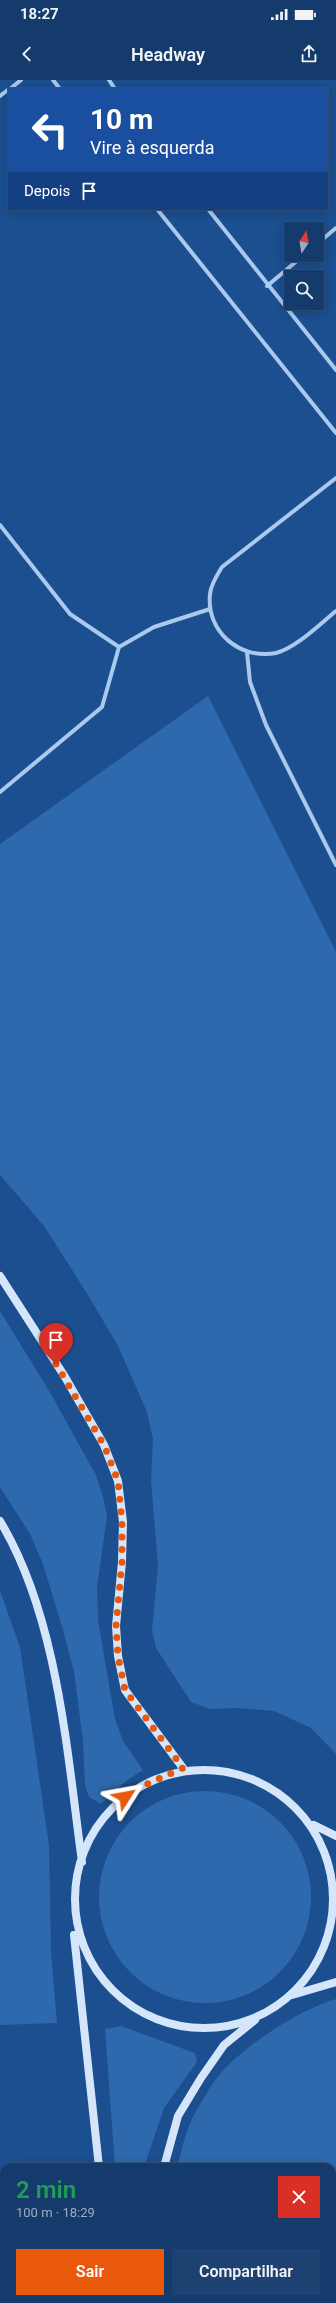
<!DOCTYPE html>
<html lang="pt">
<meta charset="utf-8">
<style>
:root{--surface:#143b6b;--page:#1d4271;--text:#f1f3f6;--muted:#9dadc1;--line:#33557e;--accent:#ea580c}
body{margin:0;font-family:Roboto,sans-serif;background:var(--page);color:var(--text);height:100vh;display:flex;flex-direction:column;font-size:15px;white-space:nowrap}
*{box-sizing:border-box;margin:0}
p{font-size:13px;color:var(--muted)}
.icon{flex:none;width:22px;height:22px;fill:none;stroke:currentColor;stroke-width:2;stroke-linecap:round;stroke-linejoin:round}
.map{position:relative;flex:1;overflow:hidden}
.side{position:absolute;left:0px;top:2083px;width:336px;height:140px;display:flex;flex-direction:column;background:var(--surface);border-radius:12px 12px 0 0;box-shadow:0 2px 10px #0003,0 0 0 1px var(--line)}
.side>*{flex:none}
.guide{position:absolute;left:8px;top:8px;width:320px;height:122px;border-radius:0px;box-shadow:0 2px 10px #0003,0 0 0 1px var(--line);background:#1a4fa0;color:#fff;overflow:hidden}
.needle{width:26px;rotate:12deg}
.fabs{position:absolute;left:284px;top:142px;display:grid;gap:8px}
.fabs a{display:grid;place-items:center;width:40px;height:40px;border-radius:0px;background:var(--surface);box-shadow:0 2px 10px #0003,0 0 0 1px var(--line);font-size:20px}
.pin{position:absolute;display:grid;place-items:center;width:34px;height:34px;color:#fff;margin:-41px -17px;border-radius:50% 50% 50% 0;rotate:-45deg;box-shadow:0 0 4px #0007}
.pin .icon{rotate:45deg}
.me{position:absolute;width:44px;margin:-22px;rotate:56deg;stroke-linejoin:round;filter:drop-shadow(0 0 3px #0008)}
.turn{display:flex;align-items:center;gap:14px;height:84px;padding:0 16px;font-size:18px}
.turn .icon{width:52px;height:52px;stroke-width:2.5}
.turn b{display:block;font-size:28px;line-height:34px}
.then{display:flex;align-items:center;height:38px;padding:0 16px;background:#0003;gap:8px;font-size:15px}
.round{display:grid;place-items:center;flex:none;width:42px;height:42px;border-radius:0px;background:var(--page)}
.headline{display:flex;align-items:center;justify-content:space-between;height:68px;padding:0 16px}
h1{font-size:24px;font-weight:600;line-height:30px;color:#1e9e55}
.button{display:flex;gap:8px;margin-top:auto;padding:8px 16px}
.button a{flex:1;height:46px;border-radius:0px;background:var(--accent);color:#fff;font-size:16px;font-weight:600;line-height:46px;text-align:center}
.button a+a{background:var(--page);color:var(--text)}
.status{display:flex;justify-content:space-between;align-items:center;height:28px;padding:0 20px;background:var(--surface);direction:ltr}
.status svg{height:11px;fill:currentColor}
header{display:flex;justify-content:space-between;align-items:center;height:52px;padding:0 16px;background:var(--surface);font-size:18px;font-weight:600}
.map>svg:first-child{display:block}
.green{fill:#2e69ad}
.lines{fill:none;stroke-linecap:round;stroke-linejoin:round}
.street{stroke:#a9c9ee;stroke-width:4}
.secondary{stroke:#d6e6fa;stroke-width:8}
.route{stroke:#ea580c;stroke-width:7;stroke-dasharray:0 12.6}
</style>
<div class="status"><b>18:27</b><svg viewBox="0 0 49 12"><path d="M0 12V9h3v3zM5 12V6h3v6zM10 12V3h3v9zM15 12V0h3v12zM26 1h20v11H26zM47 4h2v5h-2z"/></svg></div>
<header><svg class="icon" aria-label="back" viewBox="0 0 24 24"><path d="M15 5l-7 7 7 7"/></svg>Headway<svg class="icon" aria-label="share" viewBox="0 0 24 24"><path d="M12 15V3M7 8l5-5 5 5M5 13v7h14v-7"/></svg></header>
<div class="map">
<svg width="336" height="2223" viewBox="0 0 336 2223">
<rect width="100%" height="100%" fill="#1b4f8f"/>
<path class="green" d="M208,616L336,872V1674L311,1648L274,1631L238,1628L210,1629L191,1622L156,1568L152,1550L158,1487L151,1400L153,1359L147,1332L118,1266L88,1215L44,1146L0,1095V764Z
M0,1231L48,1309L96,1395L103,1417L107,1436L97,1507L98,1540L115,1639L123,1661L143,1690L126,1701L101,1724L89,1717L85,1705L83,1661L74,1592L63,1550L43,1484L30,1454L0,1407Z
M0,1511L20,1567L49,1765L51,1873L57,1943L0,1945Z
M99 1817a106 106 0 1 1 212 0a106 106 0 1 1-212 0Z
M336,1919V2223H184V2219H332V2087H177C182,2071 185,2052 193,2037C199,2026 206,2014 213,2003C236,1970 298,1930 336,1919Z
M121,1946L195,1973L197,1982L164,2028L144,2087H115L105,1949Z"/>
<g class="lines">
<path class="street" d="M53,0L60,9
M109,0L115,9
M10,9L21,0
M0,16L9,9
M157,129L336,353
M208,129L336,290
M317,164L336,148
M267,206L304,175
M336,398L222,487C217,495 211,504 210,514C206,552 240,580 276,573C296,568 320,544 336,531
M0,445L70,534L119,567
M247,572L250,602L266,645L336,785
M0,712L102,627L119,567L154,547L210,529"/>
<path class="secondary" d="M0,1196L65,1297L104,1365L118,1401L123,1442L122,1482L116,1546L118,1576L125,1610L183,1688
M0,1441C58,1537 67,1673 82,1782
M75 1819a129 129 0 1 1 258 0a129 129 0 1 1-258 0Z
M314,1745L336,1756
M74,1855L99,2087
M292,1915L336,1902
M164,2087L178,2036L201,1998L224,1965L255,1940
M115,2219L116,2223
M164,2219L165,2223"/>
</g>
<g class="lines">
<path class="route" d="M56,1284L104,1365L118,1401L122,1442V1482L116,1546L118,1576L125,1610L183,1688L136,1709L125,1717"/>
</g>
</svg>
<div class="fabs">
<a><svg class="needle" viewBox="-14 -14 28 28"><path d="M0-13l5 13h-10z" fill="#e53935"/><path d="M0 13l5-13h-10z" fill="#9dadc1"/></svg></a>
<a><svg class="icon" aria-label="search" viewBox="0 0 24 24"><circle cx="10" cy="10" r="6"/><path d="M15 15l6 6"/></svg></a>
</div>
<div class="pin" style="left:56px;top:1284px;background:#d93025"><svg class="icon" aria-label="arrive" viewBox="0 0 24 24"><path d="M6 21V4h12l-3 4 3 4H6"/></svg></div>
<svg class="me" style="left:125px;top:1717px" viewBox="-20 -20 40 40"><path d="M0-17L14 15 0 8-14 15z" fill="#ea580c" stroke="#fff" stroke-width="4"/></svg>
<div class="guide">
<div class="turn"><svg class="icon" aria-label="left" viewBox="0 0 24 24"><path d="M17 20v-9H6M10 6l-5 5 5 5"/></svg><div><b>10 m</b>Vire à esquerda</div></div>
<div class="then">Depois<svg class="icon" aria-label="arrive" viewBox="0 0 24 24"><path d="M6 21V4h12l-3 4 3 4H6"/></svg></div>
</div>
<section class="side">
<div class="headline"><div><h1>2 min</h1><p>100 m · 18:29</p></div><a class="round" style="background:#d93025;color:#fff"><svg class="icon" aria-label="close" viewBox="0 0 24 24"><path d="M6 6l12 12M18 6L6 18"/></svg></a></div>
<div class="button"><a>Sair</a><a>Compartilhar</a></div>
</section>
</div>
